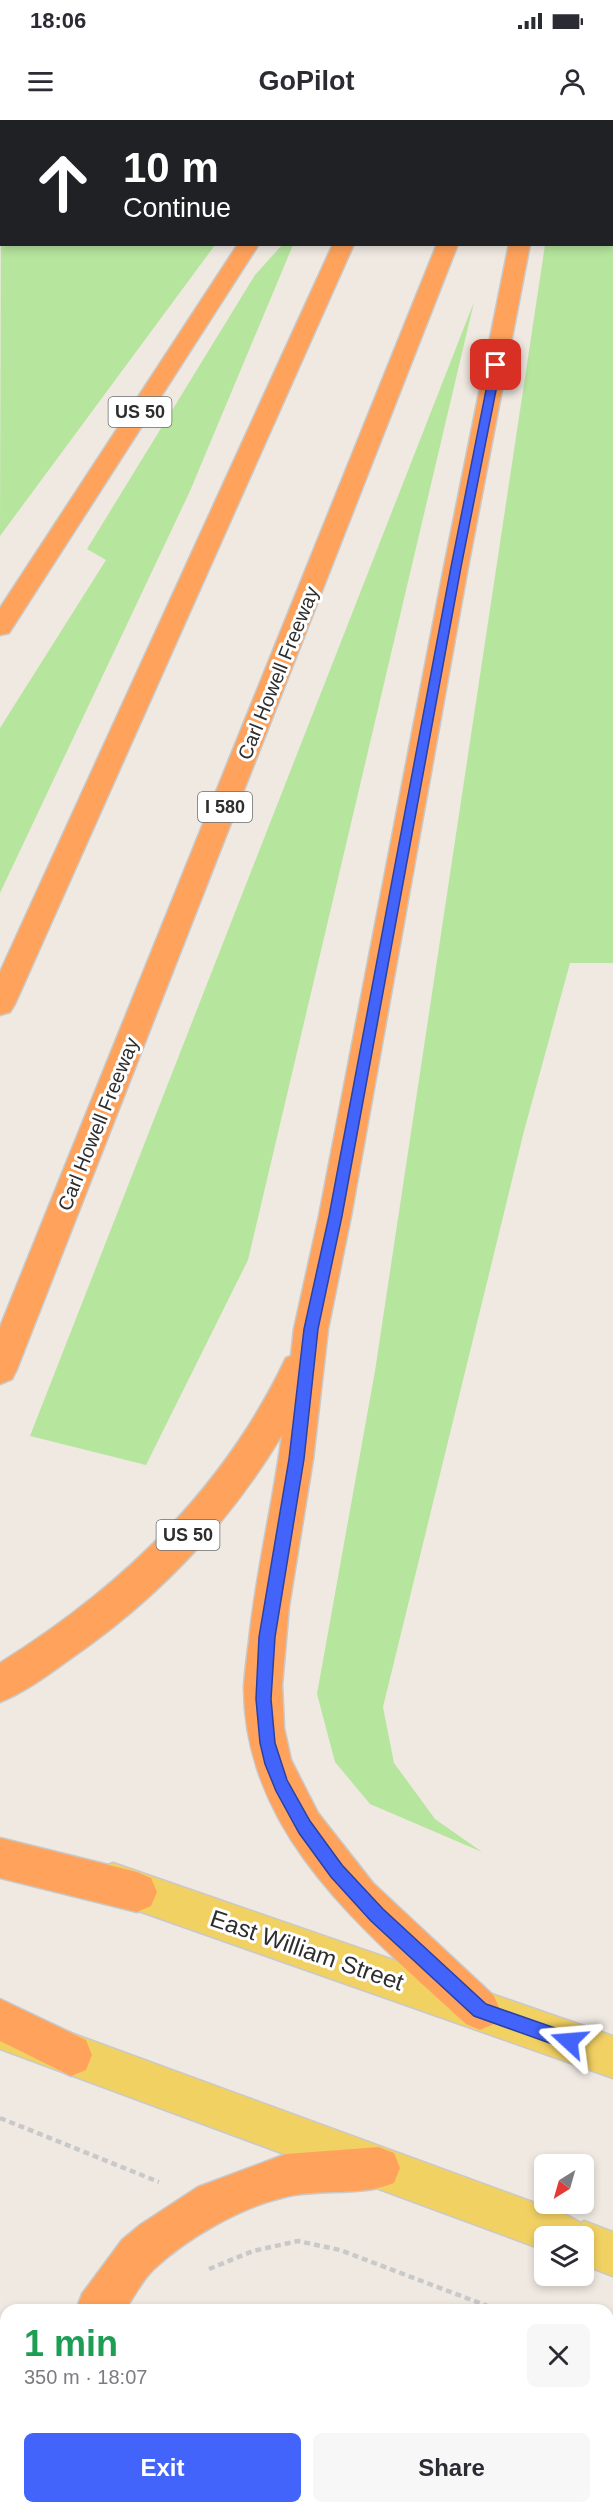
<!DOCTYPE html>
<meta charset="utf-8">
<style>
:root{--surface:#fff;--page:#f7f7f7;--text:#2b2b33;--muted:#7c7c81;--accent:#4264fb}
body{margin:0;font-family:Arial,sans-serif;background:var(--page);color:var(--text);height:100vh;display:flex;flex-direction:column;font-size:22px;white-space:nowrap}
*{box-sizing:border-box;margin:0}
p{font-size:20px;color:var(--muted)}
.icon{flex:none;width:33px;height:33px;fill:none;stroke:currentColor;stroke-width:2;stroke-linecap:round;stroke-linejoin:round}
.map{position:relative;flex:1;overflow:hidden}
.drawer{position:absolute;left:0px;top:2184px;width:614px;height:210px;display:flex;flex-direction:column;background:var(--surface);border-radius:18px 18px 0 0;box-shadow:0 3px 9px #0003}
.drawer>*{flex:none}
.guide{position:absolute;left:0px;top:0px;width:614px;height:126px;box-shadow:0 3px 9px #0003;background:#202124;color:#fff;overflow:hidden}
.needle{width:39px;rotate:217deg}
.controls{position:absolute;left:534px;top:2034px;display:grid;gap:12px}
.controls a{display:grid;place-items:center;width:60px;height:60px;border-radius:9px;background:var(--surface);box-shadow:0 3px 9px #0003;font-size:30px}
.pin{position:absolute;display:grid;place-items:center;width:51px;height:51px;color:#fff;margin:-26px;border-radius:12px;box-shadow:0 3px 9px #0006}
.me{position:absolute;width:66px;margin:-33px;rotate:289deg;stroke-linejoin:round;filter:drop-shadow(0 0 4px #0008)}
.turn{display:flex;align-items:center;gap:21px;height:126px;padding:0 24px;font-size:27px}
.turn .icon{width:78px;height:78px;stroke-width:2.5}
.turn b{display:block;font-size:42px;line-height:51px}
.round{display:grid;place-items:center;flex:none;width:63px;height:63px;border-radius:9px;background:var(--page)}
.head{display:flex;align-items:center;justify-content:space-between;height:102px;padding:0 24px}
h1{font-size:36px;font-weight:700;line-height:45px;color:#1e9e55}
.action{display:flex;gap:12px;margin-top:auto;padding:12px 24px}
.action a{flex:1;height:69px;border-radius:9px;background:var(--accent);color:#fff;font-size:24px;font-weight:700;line-height:69px;text-align:center}
.action a+a{background:var(--page);color:var(--text)}
.status{display:flex;justify-content:space-between;align-items:center;height:42px;padding:0 30px;background:var(--surface);direction:ltr}
.status svg{height:16px;fill:currentColor}
header{display:flex;justify-content:space-between;align-items:center;height:78px;padding:0 24px;background:var(--surface);font-size:27px;font-weight:700}
.map>svg:first-child{display:block}
.green{fill:#b6e59e}
.lines{fill:none;stroke-linecap:round;stroke-linejoin:round}
.minor-casing{stroke:#b4b7c1;stroke-width:3}
.major-casing{stroke:#c9c9c9;stroke-width:3}
.highway-casing{stroke:#c9c9c9;stroke-width:3}
.path{stroke:#c9c9c9;stroke-width:4.5;stroke-dasharray:6 4;stroke-linecap:butt}
.minor{fill:#fff;fill-rule:evenodd}
.major{fill:#f2d163;fill-rule:evenodd}
.highway{fill:#ffa35c;fill-rule:evenodd}
.route{fill:#4264fb;stroke:#2b41a3;stroke-width:1.5}
.labels{text-anchor:middle;dominant-baseline:central;stroke-width:6;stroke-linejoin:round;paint-order:stroke}
.shield{fill:#fff;stroke:#6d6d6d;stroke-width:1.5}
.shield-label{font-size:18px;font-weight:bold;fill:#2e2e2e}
.street-label{font-size:20px;fill:#2e2e2e;stroke:#fff}
.near-street-label{font-size:24px;fill:#2e2e2e;stroke:#fff}
</style>
<div class="status"><b>18:06</b><svg viewBox="0 0 49 12"><path d="M0 12V9h3v3zM5 12V6h3v6zM10 12V3h3v9zM15 12V0h3v12zM26 1h20v11H26zM47 4h2v5h-2z"/></svg></div>
<header><svg class="icon" aria-label="menu" viewBox="0 0 24 24"><path d="M4 6h16M4 12h16M4 18h16"/></svg>GoPilot<svg class="icon" aria-label="person" viewBox="0 0 24 24"><circle cx="12" cy="8" r="4"/><path d="M4 21q1-7 8-7t8 7"/></svg></header>
<div class="map">
<svg width="613" height="2394" viewBox="0 0 613 2394">
<rect width="100%" height="100%" fill="#efe9e1"/>
<path class="green" d="M572,0H613V843H570L524,1011L383,1587L394,1643L435,1699L482,1732L370,1684L335,1642L317,1574L375,1251L545,125L612,124V2Z
M1,79L2,124L215,125L0,416Z
M282,125H293L190,371L0,773V608L106,440L87,429L255,155Z
M474,182L248,1140L146,1345L30,1316Z
M608,2285L613,2287V2394H92L95,2388H608Z"/>
<g class="lines">
<defs>
<path id="minor" d="M0,25H2V38L0,37Z
M0,61H2L0,74Z"/>
<path id="major" d="M113,1743L613,1916V1958L99,1777L93,1763L99,1749Z
M0,1887L565,2094L581,2103L584,2101L613,2112V2156L584,2145V2116H544V2130L0,1929Z"/>
<path id="highway" d="M329,0H349L328,2Z
M396,0H416L395,2Z
M494,0H514L493,2Z
M537,0H557V2H537Z
M238,124H259L9,513L0,515V488Z
M333,124H354L15,884L10,892L0,895V852Z
M437,124H458L17,1249L12,1259L0,1264V1207Z
M509,124H530L468,447L351,1096L328,1209L313,1339L289,1486L282,1565L284,1608L291,1640L318,1693L373,1763L494,1876L500,1890L494,1904L480,1910L466,1904C366,1811 244,1716 244,1567C245,1552 247,1536 249,1521C256,1452 273,1384 282,1315C228,1405 156,1480 70,1539C48,1555 25,1572 0,1582V1543C122,1467 224,1369 286,1238L291,1236L294,1209L319,1096L444,447Z
M0,1718L137,1752L151,1758L157,1772L151,1786L137,1792L0,1758Z
M0,1879L86,1920L92,1935L86,1950L71,1956L0,1921Z
M379,2027L394,2033L400,2048L394,2063C360,2077 321,2068 285,2077C241,2087 187,2118 154,2149C142,2160 134,2177 125,2190H76L82,2174L122,2120L140,2105L198,2067L286,2034Z
M6,2369V2388H38L36,2394H0V2371Z"/>
</defs>
<use href="#minor" class="minor-casing"/>
<use href="#major" class="major-casing"/>
<use href="#highway" class="highway-casing"/>
<path class="path" d="M0,1998L159,2062
M209,2149L253,2131L298,2121L340,2130L498,2190
M608,2232L613,2234"/>
<use href="#minor" class="minor"/>
<use href="#major" class="major"/>
<use href="#highway" class="highway"/>
</g>
<path class="route" d="M496,242L501,245L461,447L342,1096L318,1209L304,1339L275,1517L271,1579L275,1623L287,1660L310,1701L342,1745L383,1789L486,1884L575,1915L577,1921L575,1927L569,1930L474,1896L371,1801L331,1757L299,1713L276,1671L265,1644L260,1623L256,1579L259,1517L289,1339L304,1209L329,1096L451,447L491,245Z"/>
<g class="labels">
<g class="shield">
<rect x="108.5" y="277" width="63" height="30" rx="4.5"/>
<rect x="198" y="672" width="54" height="30" rx="4.5"/>
<rect x="156.5" y="1400" width="63" height="30" rx="4.5"/>
</g>
<g class="shield-label">
<text x="140" y="292">US 50</text>
<text x="225" y="687">I 580</text>
<text x="188" y="1415">US 50</text>
</g>
<g class="street-label">
<text transform="translate(278 553) rotate(-68)">Carl Howell Freeway</text>
<text transform="translate(98 1004) rotate(-68)">Carl Howell Freeway</text>
</g>
<g class="near-street-label">
<text transform="translate(307 1830) rotate(19)">East William Street</text>
</g>
</g>
</svg>
<div class="controls">
<a><svg class="needle" viewBox="-14 -14 28 28"><path d="M0-13l5 13h-10z" fill="#e53935"/><path d="M0 13l5-13h-10z" fill="#7c7c81"/></svg></a>
<a><svg class="icon" aria-label="layers" viewBox="0 0 24 24"><path d="M12 4l9 5-9 5-9-5zM3 14l9 5 9-5"/></svg></a>
</div>
<div class="pin" style="left:496px;top:245px;background:#d93025"><svg class="icon" aria-label="arrive" viewBox="0 0 24 24"><path d="M6 21V4h12l-3 4 3 4H6"/></svg></div>
<svg class="me" style="left:569px;top:1921px" viewBox="-20 -20 40 40"><path d="M0-17L14 15 0 8-14 15z" fill="#4264fb" stroke="#fff" stroke-width="4"/></svg>
<div class="guide">
<div class="turn"><svg class="icon" aria-label="ahead" viewBox="0 0 24 24"><path d="M12 20V5M6 11l6-6 6 6"/></svg><div><b>10 m</b>Continue</div></div>
</div>
<section class="drawer">
<div class="head"><div><h1>1 min</h1><p>350 m · 18:07</p></div><a class="round"><svg class="icon" aria-label="close" viewBox="0 0 24 24"><path d="M6 6l12 12M18 6L6 18"/></svg></a></div>
<div class="action"><a>Exit</a><a>Share</a></div>
</section>
</div>
